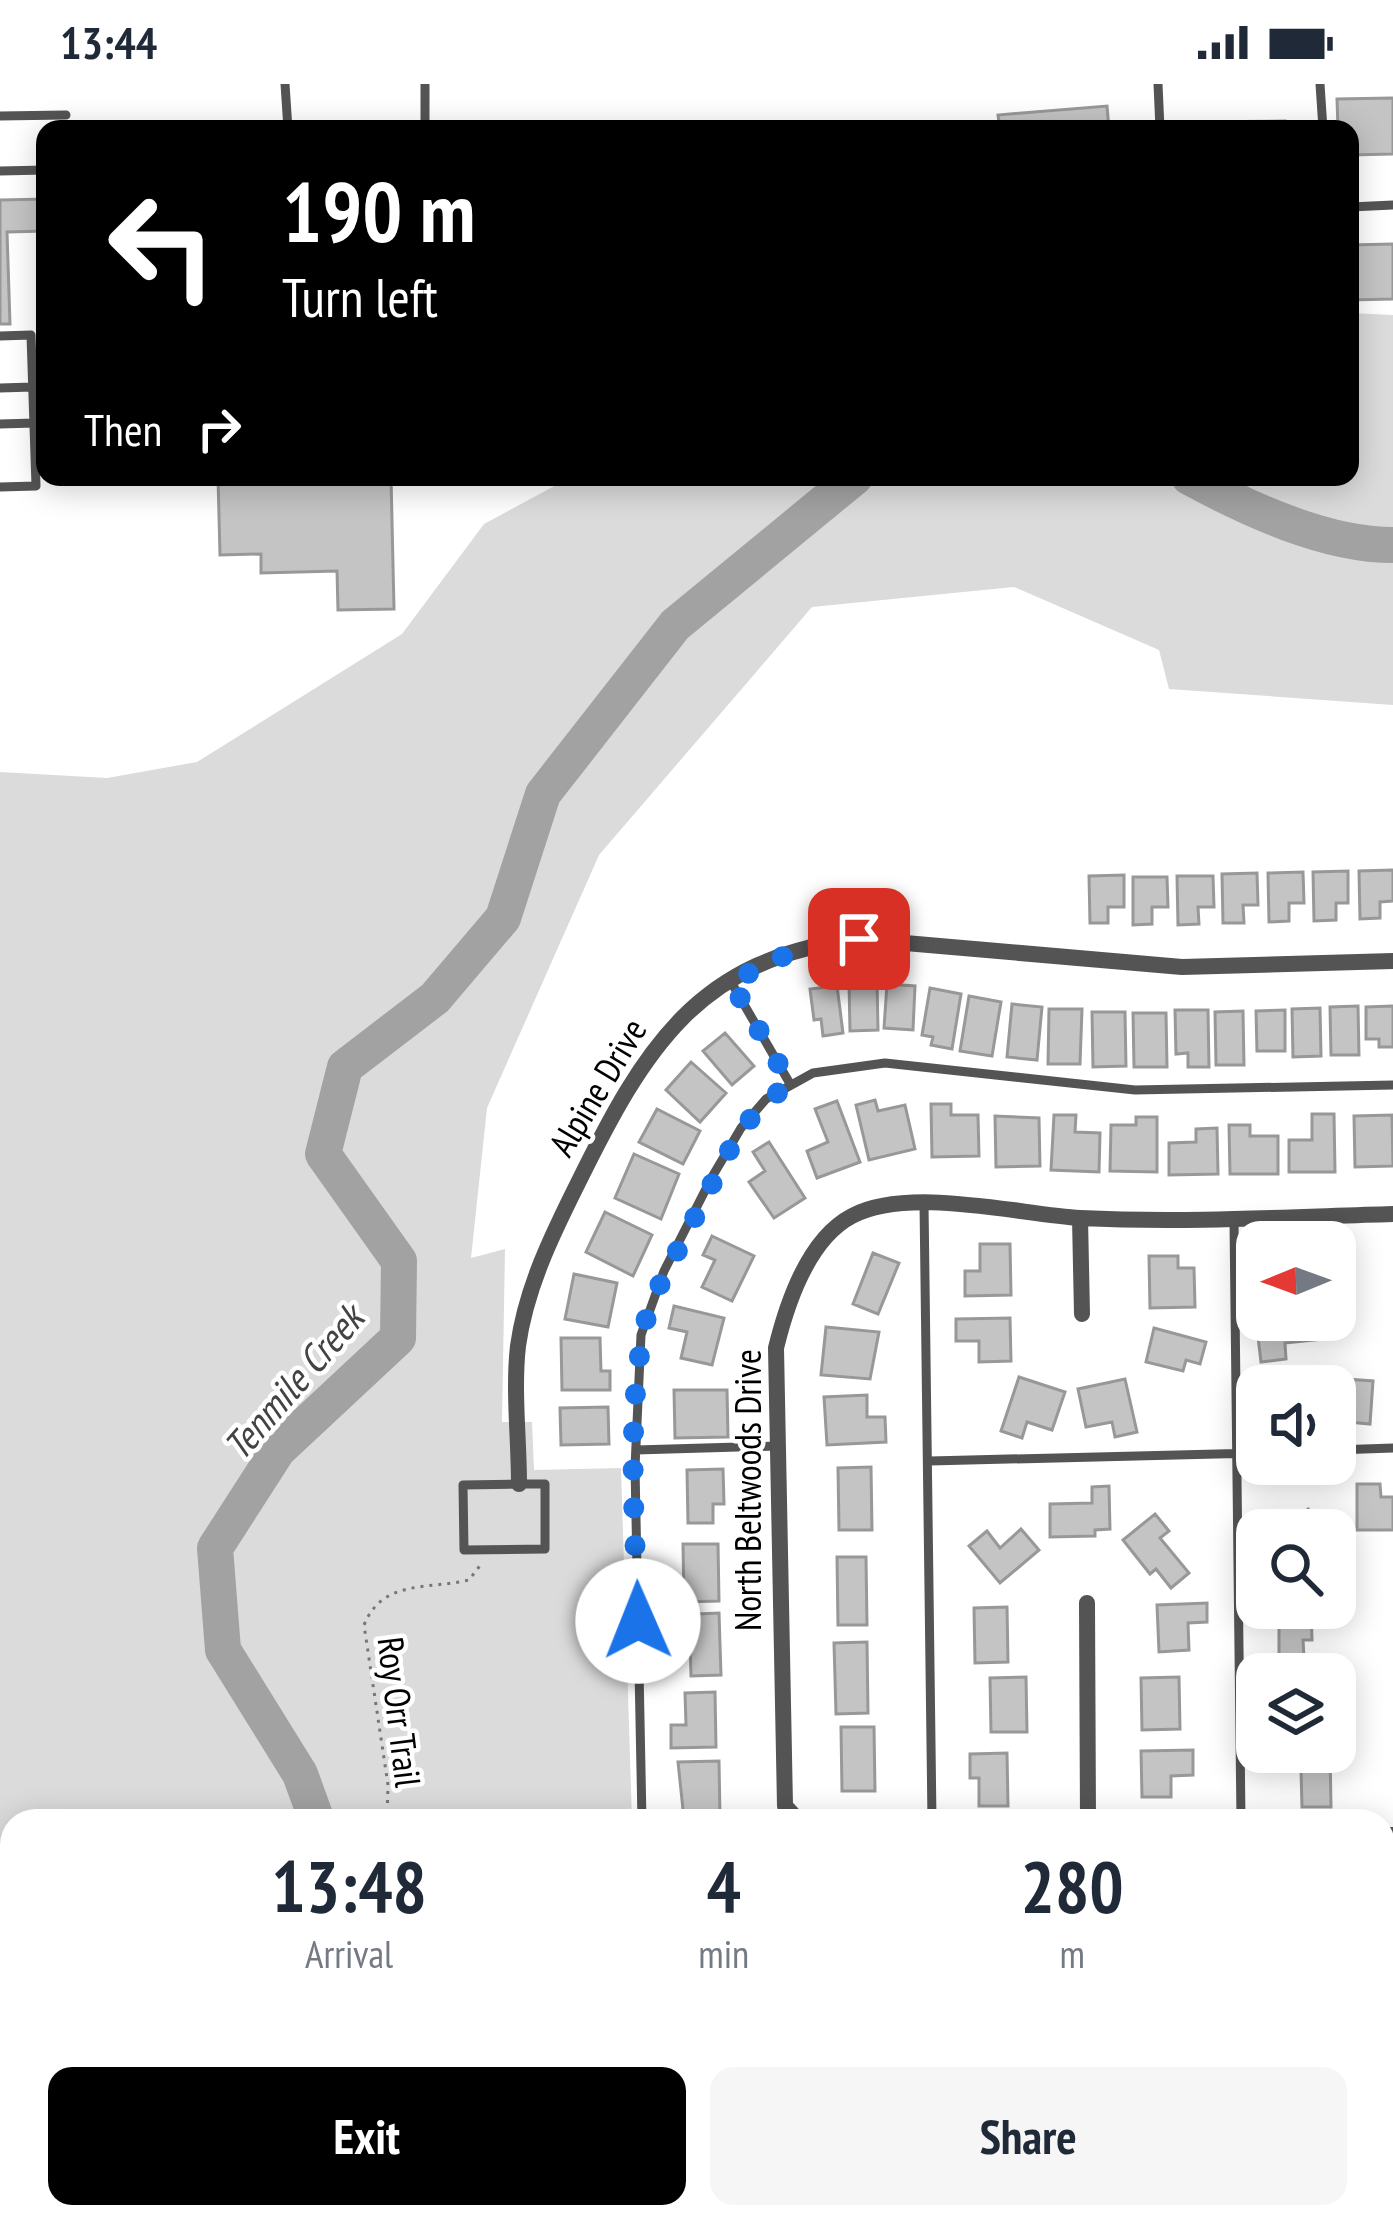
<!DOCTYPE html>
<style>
:root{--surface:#fff;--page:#f6f6f7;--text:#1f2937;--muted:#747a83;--accent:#000}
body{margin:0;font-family:"PT Sans Narrow",sans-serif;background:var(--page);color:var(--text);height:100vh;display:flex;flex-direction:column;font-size:45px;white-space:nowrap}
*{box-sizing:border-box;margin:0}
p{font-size:39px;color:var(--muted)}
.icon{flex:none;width:66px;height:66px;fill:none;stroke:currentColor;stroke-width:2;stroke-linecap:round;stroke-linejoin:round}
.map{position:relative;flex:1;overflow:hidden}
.details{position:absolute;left:0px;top:1725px;width:1395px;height:420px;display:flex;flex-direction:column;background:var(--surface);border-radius:36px 36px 0 0;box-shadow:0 6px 30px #0003}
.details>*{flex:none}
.top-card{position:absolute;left:36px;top:36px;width:1323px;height:366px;border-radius:24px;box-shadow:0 6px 30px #0003;background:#000;color:#fff;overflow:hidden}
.needle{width:78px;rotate:269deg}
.fabs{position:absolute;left:1236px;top:1137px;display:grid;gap:24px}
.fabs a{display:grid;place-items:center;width:120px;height:120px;border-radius:24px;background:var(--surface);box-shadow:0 6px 30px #0003;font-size:60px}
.pin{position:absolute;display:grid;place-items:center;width:102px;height:102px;color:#fff;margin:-51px;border-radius:24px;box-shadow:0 6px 18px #0006}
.me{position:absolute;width:132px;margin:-66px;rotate:359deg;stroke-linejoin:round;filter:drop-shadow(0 0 9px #0008)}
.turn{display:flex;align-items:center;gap:42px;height:252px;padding:0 48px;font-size:54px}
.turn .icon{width:156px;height:156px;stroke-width:2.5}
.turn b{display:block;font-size:84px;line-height:102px}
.then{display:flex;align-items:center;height:114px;padding:0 48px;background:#0003;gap:24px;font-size:45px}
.eta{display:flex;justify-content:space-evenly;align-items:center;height:204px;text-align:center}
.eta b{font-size:72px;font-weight:600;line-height:84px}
.primary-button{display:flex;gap:24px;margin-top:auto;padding:24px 48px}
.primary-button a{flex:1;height:138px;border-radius:24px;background:var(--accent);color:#fff;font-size:48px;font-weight:600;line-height:138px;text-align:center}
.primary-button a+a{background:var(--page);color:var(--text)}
.status{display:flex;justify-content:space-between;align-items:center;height:84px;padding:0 60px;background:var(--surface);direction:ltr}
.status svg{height:33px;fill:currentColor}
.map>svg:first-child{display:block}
.green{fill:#dbdbdb}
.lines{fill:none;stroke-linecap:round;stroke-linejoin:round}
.river{stroke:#a2a2a2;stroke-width:36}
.building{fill:#c4c4c4;stroke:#989898;stroke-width:3}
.path{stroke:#767676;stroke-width:3;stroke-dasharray:3 6;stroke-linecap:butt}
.lane{stroke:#545454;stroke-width:9}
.street{stroke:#545454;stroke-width:16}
.route{stroke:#1a73e8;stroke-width:21;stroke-dasharray:0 37.8}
.labels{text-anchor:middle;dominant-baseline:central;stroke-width:9;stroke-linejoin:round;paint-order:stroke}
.street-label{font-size:36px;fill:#000;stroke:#fff}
.water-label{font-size:39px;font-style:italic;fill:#434343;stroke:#fff}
</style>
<div class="status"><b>13:44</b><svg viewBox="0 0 49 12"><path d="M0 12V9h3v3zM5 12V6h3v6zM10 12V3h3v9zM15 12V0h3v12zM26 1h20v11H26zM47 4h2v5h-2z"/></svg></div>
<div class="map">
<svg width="1393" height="2145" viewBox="0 0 1393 2145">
<rect width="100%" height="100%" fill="#fff"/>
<path class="green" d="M1350,229L1393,231V621L1169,605L1159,566L1014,503L812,523L599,771L487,1024L471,1174L505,1165L502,1338H532L534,1386L621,1384L632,1737H12V2133H169L160,2145H0V688L107,694L197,678L402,550L484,440L571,393H1350Z"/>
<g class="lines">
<path class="river" d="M1189,393C1248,425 1325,461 1393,461
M317,1737L300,1690L223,1566L215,1464L278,1366L398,1254L399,1177L323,1070L345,983L435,914L503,834L543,710L675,541L855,393
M0,2051L12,2031"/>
</g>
<path class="building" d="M1393,14V70L1350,71V45H1338L1337,15Z
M1107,22L1109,45H1000L998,31Z
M1285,37V45H1192V38Z
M45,115V147L7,148L10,240H0V116Z
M1393,160V215L1350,216V161Z
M218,393H391L394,525L338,526L337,487L261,489V470L220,471Z
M1393,786V817L1380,818V834L1360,835L1359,787Z
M1348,787V819H1336V836L1314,837L1313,788Z
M1303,788L1304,819H1289V837L1269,838L1268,789Z
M1257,789L1258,821H1243L1244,839H1223L1222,790Z
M1124,791V823H1108V839H1090L1089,792Z
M1177,792H1213L1214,823H1198L1199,840L1178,841Z
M1133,793H1167L1168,823H1152V840L1133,841Z
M877,897L878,946L850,947L849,898Z
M887,900L915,902L913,946L884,944Z
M837,902L843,949L823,952L821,935L814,936L810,905Z
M930,904L961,910L952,965L931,961L933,953L922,951Z
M969,912L1001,918L992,972L960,967Z
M1012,920L1042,923L1037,976L1007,973Z
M1358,922L1359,971H1331L1330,923Z
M1393,922V963H1379V955H1366V923Z
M1320,924L1321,972L1293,973L1292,925Z
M1049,925H1082L1080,980H1048Z
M1175,926H1208L1209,983H1188V969L1176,970Z
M1285,926V967H1257L1256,927Z
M1243,927L1244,981H1216L1215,928Z
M1092,928H1125L1126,982L1093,983Z
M1133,929H1166L1167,983H1134Z
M725,949L754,982L732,1001L703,967Z
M691,978L726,1009L700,1038L666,1006Z
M875,1016L878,1027L905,1021L915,1065L869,1076L856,1021Z
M837,1017L860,1078L817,1094L807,1067L828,1058L815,1025Z
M931,1020H951V1031H978L979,1072L932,1073Z
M657,1025L700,1047L683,1080L639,1058Z
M1312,1030H1334L1335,1088H1289V1056H1312Z
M1054,1031H1076L1075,1048L1100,1049L1099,1088L1051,1086Z
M1392,1031L1393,1082L1355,1083L1354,1032Z
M995,1032L1039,1034L1040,1082L996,1083Z
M1136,1033H1157V1088L1110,1087L1111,1041H1136Z
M1229,1041H1250V1052H1278V1090H1230Z
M1217,1044L1218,1090L1169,1091V1059L1196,1058V1045Z
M769,1058L805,1114L774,1134L749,1098L765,1087L753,1068Z
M634,1070L679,1090L661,1135L615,1114Z
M605,1128L652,1151L633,1192L586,1168Z
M712,1152L754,1172L732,1217L702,1203L715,1176L703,1171Z
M980,1160H1010L1011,1211L965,1212V1187H980Z
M873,1169L899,1179L878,1230L853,1220Z
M1149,1172H1178V1184H1194L1195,1223L1150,1224Z
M574,1190L617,1199L608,1243L565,1235Z
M674,1222L724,1234L712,1281L681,1274L687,1248L669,1244Z
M1010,1234L1011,1277L979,1278V1257H956V1235Z
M1256,1236H1322L1324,1255L1285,1259L1286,1275L1261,1278Z
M826,1243L879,1248L870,1295L821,1291Z
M1154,1244L1206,1258L1200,1280L1186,1276L1183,1287L1146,1278Z
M561,1254H600L601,1287H610V1306H562Z
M1019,1293L1065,1308L1052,1346L1027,1338L1022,1354L1001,1347Z
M1332,1294L1373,1297L1370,1340L1348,1338V1347L1335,1346Z
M1125,1295L1137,1348L1115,1353L1112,1338L1086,1343L1078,1305Z
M674,1306H727L728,1353L675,1354Z
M867,1311V1333H885L886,1358L827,1361L824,1313Z
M608,1323L609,1360L561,1361L560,1324Z
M871,1383L872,1446H839L838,1384Z
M723,1385L724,1420H713V1439H688L687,1386Z
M1357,1400H1380L1381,1413H1393V1446H1357Z
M1109,1402L1110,1445L1095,1446V1452L1050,1453V1420L1092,1419V1403Z
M1308,1425L1334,1446L1294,1442Z
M1155,1430L1169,1447L1160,1454L1189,1489L1171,1504L1156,1485L1150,1490L1123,1456Z
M1021,1445L1039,1466L1000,1499L969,1462L987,1447L1000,1464Z
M683,1460H718L719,1517L684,1518Z
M837,1473H866L867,1541H838Z
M1207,1519V1538L1188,1539L1189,1566L1159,1568L1157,1521Z
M1007,1523L1008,1578L975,1579L974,1524Z
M1271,1524H1311L1312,1556H1303L1304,1574L1279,1575V1537L1271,1538Z
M719,1529L721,1591L691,1592L690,1556L675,1557L674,1531Z
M867,1558L868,1629L836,1630L834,1559Z
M1026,1593L1027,1648H991L990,1594Z
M1179,1593L1180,1645L1142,1646L1141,1594Z
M715,1608L716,1663L671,1664V1641H686L685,1609Z
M841,1643H874L875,1707H842Z
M1193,1666V1691L1171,1692V1713H1142L1141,1667Z
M1290,1668H1330L1331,1723H1302L1301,1686L1291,1687Z
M1007,1669L1008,1722H979V1694H970V1670Z
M719,1677L720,1734L684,1735L678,1678Z
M1384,1807H1393V1844H1384Z
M269,2133H299L308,2140L304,2145H261Z
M568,2133H606L598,2145H586Z
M676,2133H717V2145H676Z
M975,2133H1010V2145H975Z
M1098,2133H1136L1137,2145H1098Z
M1188,2133H1234V2145H1188Z
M1260,2133H1306V2145H1275V2137L1260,2138Z
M1332,2133H1381L1382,2145L1332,2141Z"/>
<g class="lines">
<path class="path" d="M387,1737L388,1701L364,1541C383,1495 426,1506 469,1496L482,1479
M144,2145L151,2133"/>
<path class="lane" d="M285,0L288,45
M425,0V45
M1158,0L1160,45
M1320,0L1323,45
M0,32L66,31
M0,87L45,86
M1350,123L1393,121
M0,252L31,251L36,402L0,403
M0,304L33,303
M0,340L34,339
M731,898L789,998
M924,1119L932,1737
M1234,1137L1241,1737
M636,1366L776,1362
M1335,1366L1393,1364
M930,1377L1257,1369
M519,1400H545V1465L464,1466L463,1401Z
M642,1737L635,1383L641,1251L664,1187L712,1093L741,1044L766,1015L813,989L885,979L1135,1006L1393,1001
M1383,1893H1393
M923,2133V2145"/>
<path class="street" d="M1080,1134L1082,1230
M519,1400C519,1355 513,1306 518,1262C526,1204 552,1151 578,1099C644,965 698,873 859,855L1182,883L1393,877
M1087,1519L1088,1737
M799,1737L785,1722L776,1264C787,1219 808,1155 852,1132C908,1102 1018,1130 1080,1134C1185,1139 1289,1133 1393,1130
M1383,1751H1393
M1383,2043H1393
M789,2133L790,2145
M1065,2133V2145"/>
</g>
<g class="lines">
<path class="route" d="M638,1537C635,1439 624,1313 650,1220L741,1044L789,998L731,898L806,861L859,855"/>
</g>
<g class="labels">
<g class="street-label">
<text transform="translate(597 1003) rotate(-59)">Alpine Drive</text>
<text transform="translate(747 1406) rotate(-90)">North Beltwoods Drive</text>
<text transform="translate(400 1628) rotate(83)">Roy Orr Trail</text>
</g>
<g class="water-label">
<text transform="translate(293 1298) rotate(-49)">Tenmile Creek</text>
</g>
</g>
</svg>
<div class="fabs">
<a><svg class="needle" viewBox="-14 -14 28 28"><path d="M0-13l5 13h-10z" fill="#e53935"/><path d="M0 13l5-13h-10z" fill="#747a83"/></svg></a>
<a><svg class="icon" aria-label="sound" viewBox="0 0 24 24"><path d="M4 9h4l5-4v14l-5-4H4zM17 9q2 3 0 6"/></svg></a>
<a><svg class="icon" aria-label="search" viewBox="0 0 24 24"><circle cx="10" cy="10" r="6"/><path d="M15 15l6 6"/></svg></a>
<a><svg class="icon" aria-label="layers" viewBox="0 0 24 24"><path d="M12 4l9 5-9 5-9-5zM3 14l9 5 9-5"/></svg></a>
</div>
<div class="pin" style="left:859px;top:855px;background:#d93025"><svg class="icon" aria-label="arrive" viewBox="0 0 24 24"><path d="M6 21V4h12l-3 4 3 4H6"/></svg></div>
<svg class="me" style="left:638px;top:1537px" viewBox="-20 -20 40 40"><circle r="19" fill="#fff"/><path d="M0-13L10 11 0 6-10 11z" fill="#1a73e8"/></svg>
<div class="top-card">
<div class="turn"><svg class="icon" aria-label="left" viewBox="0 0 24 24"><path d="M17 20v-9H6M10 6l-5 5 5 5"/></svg><div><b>190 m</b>Turn left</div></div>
<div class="then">Then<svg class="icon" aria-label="right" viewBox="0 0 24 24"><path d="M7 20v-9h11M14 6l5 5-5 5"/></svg></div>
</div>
<section class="details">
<div class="eta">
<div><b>13:48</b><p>Arrival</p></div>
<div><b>4</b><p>min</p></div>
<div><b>280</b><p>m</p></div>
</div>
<div class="primary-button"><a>Exit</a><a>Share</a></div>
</section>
</div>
